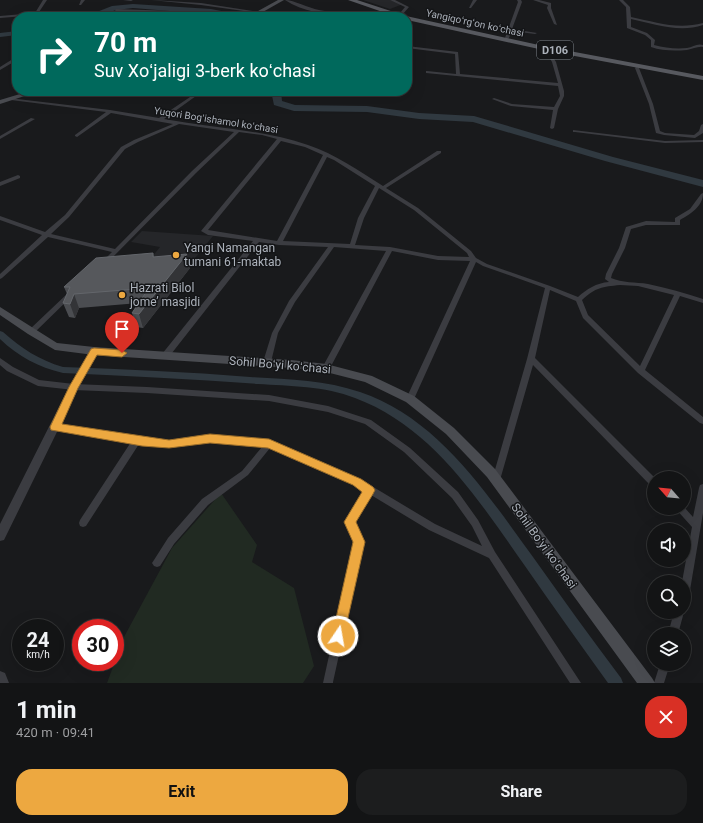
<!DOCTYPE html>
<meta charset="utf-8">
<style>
:root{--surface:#131415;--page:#1c1d1e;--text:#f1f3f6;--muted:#9d9ea0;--line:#323334;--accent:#eda840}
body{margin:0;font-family:Roboto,sans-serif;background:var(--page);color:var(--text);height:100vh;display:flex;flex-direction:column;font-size:15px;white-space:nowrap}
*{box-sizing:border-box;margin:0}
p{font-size:13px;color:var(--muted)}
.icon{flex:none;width:22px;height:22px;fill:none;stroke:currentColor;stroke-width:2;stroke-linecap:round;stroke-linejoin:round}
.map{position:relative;height:683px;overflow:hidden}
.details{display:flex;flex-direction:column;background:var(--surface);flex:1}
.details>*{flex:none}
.hud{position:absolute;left:12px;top:12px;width:400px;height:84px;border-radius:16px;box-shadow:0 4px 16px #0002,0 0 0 1px var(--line);background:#00695c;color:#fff;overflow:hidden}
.needle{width:26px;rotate:297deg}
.tools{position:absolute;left:647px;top:471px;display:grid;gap:8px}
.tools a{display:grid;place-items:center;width:44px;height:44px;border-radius:50%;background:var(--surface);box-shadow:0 4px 16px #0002,0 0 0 1px var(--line);font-size:20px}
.speed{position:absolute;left:12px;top:619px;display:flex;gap:8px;font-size:20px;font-weight:700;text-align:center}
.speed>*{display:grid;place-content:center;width:52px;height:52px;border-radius:50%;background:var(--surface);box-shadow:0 4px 16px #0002,0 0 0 1px var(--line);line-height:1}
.speed small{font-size:10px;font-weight:400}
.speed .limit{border:6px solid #d22;background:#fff;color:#111}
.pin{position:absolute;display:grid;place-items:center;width:34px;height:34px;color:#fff;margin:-41px -17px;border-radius:50% 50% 50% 0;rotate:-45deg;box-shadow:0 0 4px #0007}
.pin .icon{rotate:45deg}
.me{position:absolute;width:44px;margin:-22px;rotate:12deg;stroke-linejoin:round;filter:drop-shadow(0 0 3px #0008)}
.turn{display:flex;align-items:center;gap:14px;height:84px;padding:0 16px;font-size:18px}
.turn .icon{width:52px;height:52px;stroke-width:2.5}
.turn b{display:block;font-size:28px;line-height:34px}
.round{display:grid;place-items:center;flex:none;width:42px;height:42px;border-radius:16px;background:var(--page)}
.headline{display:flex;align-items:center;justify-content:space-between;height:68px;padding:0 16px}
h1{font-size:24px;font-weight:700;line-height:30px}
.action{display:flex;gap:8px;margin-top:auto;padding:8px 16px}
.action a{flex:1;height:46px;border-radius:16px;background:var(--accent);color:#111;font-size:16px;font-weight:700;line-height:46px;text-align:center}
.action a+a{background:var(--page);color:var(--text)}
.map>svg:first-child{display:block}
.built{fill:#252629}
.green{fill:#212a22}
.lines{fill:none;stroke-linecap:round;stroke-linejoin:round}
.canal{fill:#303940;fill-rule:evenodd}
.river{fill:#303940;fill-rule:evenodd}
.minor{fill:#3b3c41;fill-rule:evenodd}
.tertiary{fill:#3b3c41;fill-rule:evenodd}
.secondary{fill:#494b50;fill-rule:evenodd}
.primary{fill:#57595f;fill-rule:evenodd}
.wall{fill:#4b4d51}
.shaded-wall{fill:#333437}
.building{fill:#56585c;stroke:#63666b}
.route{fill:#eda840;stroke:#9a6d2a}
.poi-dot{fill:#eda840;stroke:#141517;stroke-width:1.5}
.labels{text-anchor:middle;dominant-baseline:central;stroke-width:3;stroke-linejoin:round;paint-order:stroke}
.far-street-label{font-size:10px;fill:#acb2bb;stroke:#141517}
.shield{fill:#141517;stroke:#7e838a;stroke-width:1}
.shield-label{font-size:11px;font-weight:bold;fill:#acb2bb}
.poi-label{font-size:12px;fill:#acb2bb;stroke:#141517;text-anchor:start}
.street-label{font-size:12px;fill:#acb2bb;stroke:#141517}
</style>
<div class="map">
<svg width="703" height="683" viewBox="0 0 703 683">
<rect width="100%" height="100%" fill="#191a1c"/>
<path class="built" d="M363,0H390L403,4L390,9Z
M142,231L213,236L187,268L148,262L160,247L131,242Z"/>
<path class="green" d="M221,493L257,545L252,562L294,588L314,666L303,683H107L124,637L172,548Z"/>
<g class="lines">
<path class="canal" d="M0,331L3,332C21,348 39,360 63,367C125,369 188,372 250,377C287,379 325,380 360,392C438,418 487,494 533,557C562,598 591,638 621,678L623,683H608C580,644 552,605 525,566C479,501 433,427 355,398C325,386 289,386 258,384C193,379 128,376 63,373C38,367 19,357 0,339Z"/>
<path class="river" d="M133,4L211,9L242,15L243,17L133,8L116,10L96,17H84L112,6Z
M17,31V35L0,37V33Z
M271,91H281L282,101L295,105L367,106L419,113L474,116L613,157L703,180V187L605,161L473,122L419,119L367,112L294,111L274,105Z"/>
<path class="minor" d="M43,0H47L37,15L0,18V16L35,13Z
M81,0H85L81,5H79Z
M123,0H133L131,1Z
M151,0L201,3L260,12L258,13L201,5Z
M285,0C294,0 308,8 319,10C338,14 357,13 376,11L378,12L376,13C347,16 311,17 285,0Z
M390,0H395L409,7L402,15L394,16V14L400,13L405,7Z
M473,0H477L471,8H469Z
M517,0H521L522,2L512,29L537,33L535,34L512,31L508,40L503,41V39L505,38L518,2Z
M533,0H539L551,3V8L557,25L554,24L547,8L548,5Z
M619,0H623L630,7L631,17C656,22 677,30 703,23V25C679,33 655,24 631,19V27L647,33L655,40L654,45C665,48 676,49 687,48C693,47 697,43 703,45V47C698,46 693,49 687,50C675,51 662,51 651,47V40L645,35L627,28L626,7Z
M116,9L175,11L207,17H198L175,13L115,11Z
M407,46L458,52L460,74L558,83L552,62L546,52L549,51L556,62L564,91V96L558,109L554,128L552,129L550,128L553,110L511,106L492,99L494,98L512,104L554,107L560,96L558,86L426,73V71H427L456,74L455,54L407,48Z
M16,57H17V60L0,70V67Z
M636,67L639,68L653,104L660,131L665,133L694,135L699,131L701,125L703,124V133L695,138L664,135L656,133L649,104L635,68Z
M174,91L196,93L198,91H203L164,119C212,128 261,129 308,145C335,154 359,171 383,186L437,151H441V153L386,188L418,208L471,251L476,258L487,264L550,286L578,297C587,289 596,283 609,282L605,279L606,274L619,248L626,227L646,221L675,222V218L690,209L701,194L703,193C703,207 690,214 680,220V225H646L631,229L625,248L612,274L611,278C622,283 636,282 648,284C667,288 685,293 703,299V303L680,296L645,370L703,417V424L700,423L638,373L583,318L576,301L550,290L535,358L655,478L654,487L651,486L533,365L500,480L499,483L496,484L493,483L492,480L527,359L545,288L483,266L476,262L414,399L413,401H407L406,399L470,261L438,260L392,251L329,370H323L322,368L386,251L334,247L295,302L278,333L271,362L270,364H264L263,362L272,333L289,301L328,247L279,245L259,242L168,358H162L161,356L162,354L253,241L208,235L201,231L277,139L262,135L239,132L196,173L107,263H103L102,262L112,252L48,237L2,278L0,279V274L42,235L0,220V216L45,232L65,215L121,147L134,140L173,124L111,113L77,137L75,136V135L106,112L11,100H9V98L110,110L159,118L193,95ZM179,124L234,132L192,171L115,249L51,234L69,217L125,149L138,142ZM281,141L305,147L323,155L277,241L208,230ZM327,157L334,160L375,186L358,218L350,244L283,241ZM379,188L414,210L467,253L469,257L438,256L390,247L355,245L364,218ZM620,285L638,286L674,295L640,366L588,315L582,300C596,287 602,287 620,285Z
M31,118L35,119L0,139V136Z
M573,130L665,141L703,140V142L665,143L575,132H573Z
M18,175L20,176V178L0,186V182Z
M68,293H72L73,295L33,334H29L28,332L29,330Z
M0,358L13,367L39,380L74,384L147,387L269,395L328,406L371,420L410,448L458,492L478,520L495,552L581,683H570L489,558L429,530L371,495L355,522L364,542L333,682V683H323L354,542L346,522L364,491L354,485L270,448L248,475L208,505L174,544L160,566L157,567L154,566L152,563L154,560L168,538L202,499L242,471L262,447L210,441L169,447L139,444L86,526L83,527L80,526L79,523L80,520L131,442L55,430L52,429L51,427L52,425L55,424L142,438L169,441L210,435L269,441L360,479L435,524L482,546L472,526L452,498L404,452L365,424L328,412L269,401L147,393L74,390L38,386L7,371L0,365Z
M703,484V513L689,596L687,599L684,601V582H682L692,527L675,508L684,507L693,517L699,488L700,485Z
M674,612H684L678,634H668Z
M660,664H670L664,683H654Z"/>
<path class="tertiary" d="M94,348L99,351L79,387L4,540L0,541V524L69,387L91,349Z
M0,671L5,673L9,683H0Z"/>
<path class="secondary" d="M278,0H284L254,17H247Z
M30,91H40L0,104V100Z
M0,307L57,343L94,347L291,360L326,364L372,376L414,396L454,428L495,469L652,678L655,683H637L487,477L446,434L406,402L365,382L326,372L291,368L94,355L55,350L28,334L0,315Z"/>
<path class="primary" d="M348,0H357L406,16L548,47L703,76V80L548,51L407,20V17H397Z"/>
</g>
<path class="wall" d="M153,253L154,257L190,268L143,328L136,327L132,313L139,303L79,308L75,318L69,317L63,303L67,294L64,287Z"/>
<path class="shaded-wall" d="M187,254L190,268L143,328L139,314Z
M74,294L79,308L75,318L70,304Z"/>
<path class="building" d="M153,253V257L187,254L139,314L132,313L149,288L74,294L70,304L63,303L70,287H64L96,258Z"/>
<path class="route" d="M94,348L122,350L127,353L122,357L97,355L78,388L62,424L169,440L210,434L269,439L361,479L373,487L375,490L373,494L356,522L365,542L343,640L338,642L334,640L332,636L353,542L344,522L362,492L353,485L268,448L210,443L169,448L142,446L51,430L50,427L69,387L91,349Z"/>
<g class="poi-dot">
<circle cx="176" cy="255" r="4"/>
<circle cx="122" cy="295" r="4"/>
</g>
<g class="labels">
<g class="far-street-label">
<text transform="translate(475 23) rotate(12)">Yangiqoʻrgʻon koʻchasi</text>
<text transform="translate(216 120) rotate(9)">Yuqori Bogʻishamol koʻchasi</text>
</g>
<rect class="shield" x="537" y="41" width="36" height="18" rx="3"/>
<g class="shield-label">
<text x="555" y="50">D106</text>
</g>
<g class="poi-label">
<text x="184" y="248">Yangi Namangan<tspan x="184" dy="14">tumani 61-maktab</tspan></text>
<text x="130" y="288">Hazrati Bilol<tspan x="130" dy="14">jome’ masjidi</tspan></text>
</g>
<g class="street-label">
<text transform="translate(280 365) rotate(5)">Sohil Boʻyi koʻchasi</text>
<text transform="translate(544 546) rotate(54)">Sohil Boʻyi koʻchasi</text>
</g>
</g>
</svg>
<div class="tools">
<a><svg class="needle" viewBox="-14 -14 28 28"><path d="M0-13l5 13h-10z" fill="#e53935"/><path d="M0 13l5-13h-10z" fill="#9d9ea0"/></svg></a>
<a><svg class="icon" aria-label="sound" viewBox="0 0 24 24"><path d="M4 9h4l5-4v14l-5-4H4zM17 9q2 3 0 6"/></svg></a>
<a><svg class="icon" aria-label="search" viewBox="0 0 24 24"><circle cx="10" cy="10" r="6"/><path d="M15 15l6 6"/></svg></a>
<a><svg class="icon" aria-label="layers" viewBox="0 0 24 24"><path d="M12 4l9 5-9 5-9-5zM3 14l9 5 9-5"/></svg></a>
</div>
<div class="speed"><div>24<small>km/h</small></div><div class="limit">30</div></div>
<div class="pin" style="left:122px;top:353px;background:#d93025"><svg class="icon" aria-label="arrive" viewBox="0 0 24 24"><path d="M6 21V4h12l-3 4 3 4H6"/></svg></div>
<svg class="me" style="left:338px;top:636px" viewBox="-20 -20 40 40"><circle r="17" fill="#eda840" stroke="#fff" stroke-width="3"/><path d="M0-11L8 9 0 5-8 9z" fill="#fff"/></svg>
<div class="hud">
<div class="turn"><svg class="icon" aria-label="right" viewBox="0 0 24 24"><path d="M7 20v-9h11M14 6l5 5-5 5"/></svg><div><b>70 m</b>Suv Xoʻjaligi 3-berk koʻchasi</div></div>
</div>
</div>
<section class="details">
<div class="headline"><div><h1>1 min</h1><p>420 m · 09:41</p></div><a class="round" style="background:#d93025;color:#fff"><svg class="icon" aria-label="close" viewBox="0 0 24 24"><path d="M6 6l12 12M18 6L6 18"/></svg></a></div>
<div class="action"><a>Exit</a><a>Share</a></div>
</section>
